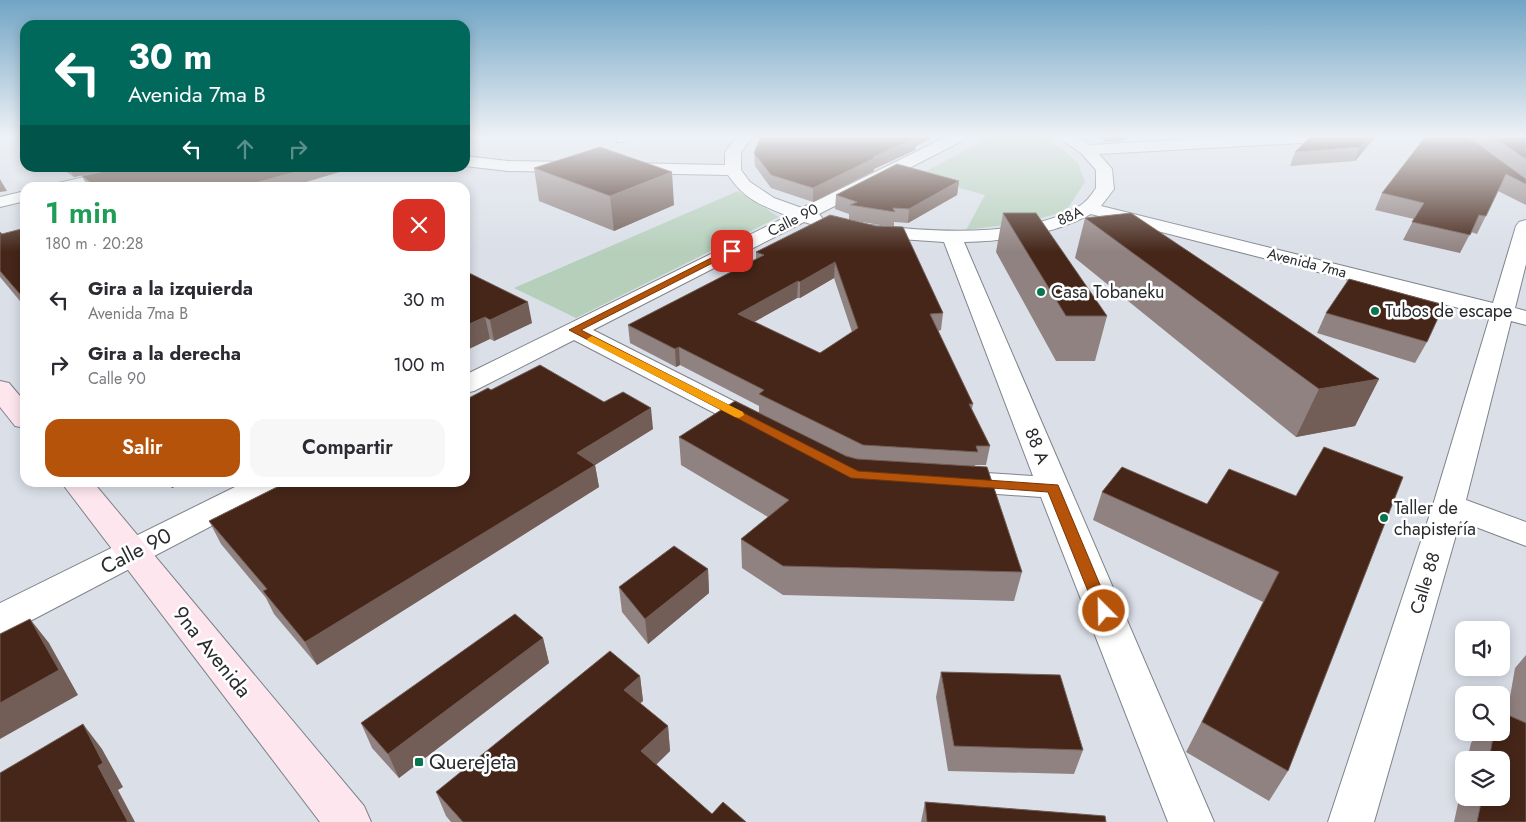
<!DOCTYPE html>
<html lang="es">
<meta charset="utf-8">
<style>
:root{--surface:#fff;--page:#f7f7f7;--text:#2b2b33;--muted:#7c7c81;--accent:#b45309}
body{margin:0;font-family:Jost,sans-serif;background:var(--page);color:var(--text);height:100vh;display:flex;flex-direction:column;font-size:19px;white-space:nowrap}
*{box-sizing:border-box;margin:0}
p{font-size:16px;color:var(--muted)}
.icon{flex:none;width:28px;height:28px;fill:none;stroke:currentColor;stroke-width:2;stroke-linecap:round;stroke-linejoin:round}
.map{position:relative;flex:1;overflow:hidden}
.details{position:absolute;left:20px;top:182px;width:450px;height:305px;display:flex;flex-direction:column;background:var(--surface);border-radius:15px;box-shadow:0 2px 12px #0003}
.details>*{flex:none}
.banner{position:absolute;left:20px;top:20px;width:450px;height:152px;border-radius:15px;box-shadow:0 2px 12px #0003;background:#00695c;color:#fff;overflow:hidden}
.tools{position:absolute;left:1455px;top:621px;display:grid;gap:10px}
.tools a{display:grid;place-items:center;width:55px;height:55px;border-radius:10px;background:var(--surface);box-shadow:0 2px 12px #0003;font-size:25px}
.pin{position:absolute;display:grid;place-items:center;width:42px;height:42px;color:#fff;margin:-21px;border-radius:10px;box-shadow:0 2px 8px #0006}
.me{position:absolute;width:55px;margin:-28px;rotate:337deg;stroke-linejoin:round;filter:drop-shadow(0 0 4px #0008)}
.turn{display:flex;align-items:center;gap:18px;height:105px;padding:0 25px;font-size:22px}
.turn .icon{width:65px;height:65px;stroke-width:2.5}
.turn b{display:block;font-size:35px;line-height:42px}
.lanes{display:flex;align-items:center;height:48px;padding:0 25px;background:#0003;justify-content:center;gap:25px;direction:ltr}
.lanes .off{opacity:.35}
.round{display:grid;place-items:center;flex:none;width:52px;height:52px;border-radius:15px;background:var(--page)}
.summary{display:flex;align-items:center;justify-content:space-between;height:85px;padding:0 25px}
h1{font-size:30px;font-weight:600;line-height:38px;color:#1e9e55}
.action{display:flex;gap:10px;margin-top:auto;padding:10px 25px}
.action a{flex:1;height:58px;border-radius:15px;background:var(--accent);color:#fff;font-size:20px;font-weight:600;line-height:58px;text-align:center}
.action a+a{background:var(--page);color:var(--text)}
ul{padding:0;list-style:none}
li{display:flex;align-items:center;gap:15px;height:65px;padding:0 25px}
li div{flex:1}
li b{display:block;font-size:19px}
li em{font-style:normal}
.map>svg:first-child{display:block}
.green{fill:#b5cfba}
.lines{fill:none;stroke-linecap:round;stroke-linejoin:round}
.service-casing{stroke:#7e838a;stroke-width:2}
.minor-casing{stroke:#7e838a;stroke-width:2}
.secondary-casing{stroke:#7e838a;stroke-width:2}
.service{fill:#fff;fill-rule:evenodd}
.minor{fill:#fff;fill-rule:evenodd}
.secondary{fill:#fee6ee;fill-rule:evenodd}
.wall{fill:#908280;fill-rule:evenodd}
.shaded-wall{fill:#725e57}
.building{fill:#452619;stroke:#725e57;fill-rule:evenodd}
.route{fill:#b45309;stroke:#753606}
.slow{fill:#f59e0b}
.poi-dot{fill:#06764f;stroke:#fff;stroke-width:2}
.labels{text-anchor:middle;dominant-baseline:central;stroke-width:5;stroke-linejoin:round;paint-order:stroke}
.far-street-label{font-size:15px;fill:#292b2e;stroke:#fff}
.poi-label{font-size:18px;fill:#292b2e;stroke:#fff;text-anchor:start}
.street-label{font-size:18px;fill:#292b2e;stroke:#fff}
.near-street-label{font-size:21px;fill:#292b2e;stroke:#fff}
.near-poi-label{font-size:21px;fill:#292b2e;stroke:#fff;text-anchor:start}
</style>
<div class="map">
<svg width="1526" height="822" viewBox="0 0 1526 822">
<rect width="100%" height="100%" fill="#dadfe8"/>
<path class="green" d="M992,136H1040L1060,147L1078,163L1085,182L1066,211L1028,222L966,230L985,195L917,176Z
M738,191L779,217L576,318L514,288Z"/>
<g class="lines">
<defs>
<path id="service" d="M621,136H637L623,142H617V138Z"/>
<path id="minor" d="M738,136H753L741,152V170L750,182L774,198L802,208L948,136H968L966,139L819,214L823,219L821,223L814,225L804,222L593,330L769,419L773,425L769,431L759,433L749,431L574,340L474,391L465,393V375L788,216C762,206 744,199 728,175L627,173L621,172L619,168L621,164L627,163L725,165V152Z
M1057,136H1076L1090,145L1246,136H1344L1337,141L1099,154L1112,169L1114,189L1101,206L1493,303L1516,226L1519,222L1526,220V264L1515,308L1526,311V325L1511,321L1466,500L1526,522V546L1460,521L1374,822H1328L1433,505L1490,316L1091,214C1051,235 1008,241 964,242L1214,822H1168L1041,497L955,491L944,488L940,481L944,474L955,471L1033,476L944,242L871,237L864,235L861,231L864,227L871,225C931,232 1028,239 1081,205C1087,201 1092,194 1096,188V170L1081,153Z
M465,156L508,161L574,162L580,163L582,167L580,171L574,172L508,171L465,166Z
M123,168H149L147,172L83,188H52L54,184Z
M25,191V201L0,207V197Z
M245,482H286L282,489L13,630L0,634V603Z"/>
<path id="secondary" d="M0,381L9,383L25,402V428L15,426L0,407Z
M61,482H93L364,806L371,822H320Z"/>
</defs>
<use href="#service" class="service-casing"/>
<use href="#minor" class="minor-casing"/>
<use href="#secondary" class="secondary-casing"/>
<use href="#service" class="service"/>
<use href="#minor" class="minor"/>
<use href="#secondary" class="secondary"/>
</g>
<path class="wall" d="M20,136H25V140Z
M764,136H935L916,146L915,150L874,169V171L813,202L771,188L755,166L754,153Z
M1097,136H1130L1123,141L1105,142Z
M1376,136L1355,161L1290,166L1295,152Z
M1473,136H1526V205L1498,191L1477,234L1471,232L1460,253L1403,240L1414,219L1375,210L1382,193L1471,140Z
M61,168H117L74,177Z
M534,168L674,205L614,231L539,201Z
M349,169L286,188H88L82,176Z
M959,181L957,195L908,223L894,222V227L943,313L941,330L938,331L973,404L972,409L990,446L986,465H975V466L1022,572L1014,601L783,595L742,568L741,539L768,517L681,465L679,437L759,412V406L680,365L676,367L630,343L628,325L756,259V252L849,219V214L835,209L836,195ZM855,221L893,227L876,226ZM834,278L852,332L820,353L754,322L797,298H800Z
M1003,213L1107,316L1095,361H1056L996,252Z
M1085,218L1379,379L1355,426L1296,437L1075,258Z
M25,228V307L0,277V232L2,234Z
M465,271L532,323L494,341L490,339Z
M1326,313L1427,342L1415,363L1317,333Z
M491,390L604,402L653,429L595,465L599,487L317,665L274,614L266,598L221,544L209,521L465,482Z
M167,482H185L172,488Z
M1102,492L1207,504L1296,496L1288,771L1269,801L1186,752L1263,602L1093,520Z
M708,569L709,593L648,644L622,612L619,587Z
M543,638L549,663L399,778L372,748L361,723Z
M1526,655V822H1454L1464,776V798H1501V760H1467L1471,743L1480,732H1501L1507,714L1515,668Z
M941,672L1083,750L1074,774L948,771L936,697Z
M640,676L643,701L640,703L668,726L670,751L656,765L712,814L746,822H451L446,816L436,792Z
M925,802L1106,822H921Z"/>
<path class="shaded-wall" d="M912,136H935L916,146L915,150L874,169V171L813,202V188Z
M1124,136H1130L1123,141Z
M1370,136H1376L1355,161L1360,147Z
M69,168H117L74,177Z
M310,168H348L349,169L286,188H237Z
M672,172L674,205L614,231L610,196Z
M0,179L7,191L0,192Z
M959,181L957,195L908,223L909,209Z
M835,262L834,278L800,298V282Z
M798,281L797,298L738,331V314Z
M528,302L532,323L494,341L490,320Z
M485,317L490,339L465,351V326Z
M679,347L680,365L676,367L675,349Z
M1379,379L1355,426L1296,437L1319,389Z
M651,408L653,429L595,465L599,487L317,665L305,642L577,453Z
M169,482H185L172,488Z
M708,569L709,593L648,644L645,619Z
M30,619L49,643L78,695L0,739V703Z
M543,638L549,663L399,778L388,754Z
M640,676L643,701L628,714L624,690Z
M83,724L102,749L123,787L118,790L135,822H128L98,766Z
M668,726L670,751L644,776L641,751Z"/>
<path class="building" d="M764,136H913L917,137L873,157L875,158L813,188L771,175L754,153L760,138Z
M1311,136H1370L1360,147L1295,152Z
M1426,136H1467L1526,179V184L1506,174L1486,216L1479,215L1470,235L1412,222L1424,203L1382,193Z
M1492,136H1526V159Z
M600,147L672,172L610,196L534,168Z
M897,164L959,181L909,209L893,208L895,212L850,205L857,202L836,195Z
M119,168H310L237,188H98L82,176Z
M1003,213H1036L1107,316H1066Z
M1131,213L1379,379L1319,389L1085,218Z
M830,215L876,226L903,227L943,313L930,314L973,404H969L990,446H976L978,452L863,445L759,394L764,390L679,347L675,349L628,325L764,255L756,252ZM835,262L858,328L820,353L738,314L798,281L800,282Z
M25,228V300L0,271V232L2,234Z
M465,271L528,302L490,320L485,317L465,326Z
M1349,279L1444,305L1427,342L1326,313Z
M540,365L604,402L623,392L651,408L577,453L595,465L305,642L263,591L267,589L209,521L287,482H465V400L488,388L491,390Z
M735,401L846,456L857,459L987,467L1022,572L783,566L741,539L789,500L679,437Z
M1324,447L1403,477L1288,771L1202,722L1279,572L1102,492L1122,467L1207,504L1229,469L1296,496Z
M674,546L708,569L645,619L619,587Z
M515,614L543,638L388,754L361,723Z
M30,619L59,670L0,703V634Z
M610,651L640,676L624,690L668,726L641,751L712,814L723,802L746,822H463L436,792Z
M941,672L1060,675L1083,750L954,746Z
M1501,712L1526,723V822H1477L1482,798H1501V760H1489L1494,732H1501Z
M83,724L103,763L98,766L128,822H0V773Z
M925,802L1105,816L1106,822H927Z"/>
<linearGradient id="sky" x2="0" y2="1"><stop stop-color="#71a5c5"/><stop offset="0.54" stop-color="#eef1f5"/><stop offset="1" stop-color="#eef1f5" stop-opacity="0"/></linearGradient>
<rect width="1526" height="252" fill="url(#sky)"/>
<path class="route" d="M729,249L736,251L581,330L858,471L1058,485L1111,611L1109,615L1104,617L1099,615L1096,611L1048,492L851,478L569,330Z"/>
<path class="slow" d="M592,336L743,412L744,415L739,418L735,417L588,341L587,339Z"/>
<g class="poi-dot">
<circle cx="1041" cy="292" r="5"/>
<circle cx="1375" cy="311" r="5"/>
<circle cx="1384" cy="518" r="5"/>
<rect x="414" y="757" width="10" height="10" rx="2.5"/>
</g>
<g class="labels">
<g class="far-street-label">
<text transform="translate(1070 216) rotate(-24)">88A</text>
<text transform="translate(793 220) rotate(-27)">Calle 90</text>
<text transform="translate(1307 263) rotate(14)">Avenida 7ma</text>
</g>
<g class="poi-label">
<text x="1051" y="292">Casa Tobaneku</text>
<text x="1385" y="311">Tubos de escape</text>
<text x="1394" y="508">Taller de<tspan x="1394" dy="21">chapistería</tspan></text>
</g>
<g class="street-label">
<text transform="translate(1037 446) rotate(68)">88 A</text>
<text transform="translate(1425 583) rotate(-73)">Calle 88</text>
</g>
<g class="near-street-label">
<text transform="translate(136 551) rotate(-27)">Calle 90</text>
<text transform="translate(212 652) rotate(51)">9na Avenida</text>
</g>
<g class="near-poi-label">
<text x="429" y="762">Querejeta</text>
</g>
</g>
</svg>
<div class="tools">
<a><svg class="icon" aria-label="sound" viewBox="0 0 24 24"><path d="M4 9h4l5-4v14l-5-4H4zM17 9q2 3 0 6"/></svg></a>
<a><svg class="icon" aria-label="search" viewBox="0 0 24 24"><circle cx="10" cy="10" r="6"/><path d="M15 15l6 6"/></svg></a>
<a><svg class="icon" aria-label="layers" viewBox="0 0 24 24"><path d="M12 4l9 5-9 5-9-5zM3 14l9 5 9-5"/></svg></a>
</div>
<div class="pin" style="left:732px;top:251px;background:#d93025"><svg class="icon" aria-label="arrive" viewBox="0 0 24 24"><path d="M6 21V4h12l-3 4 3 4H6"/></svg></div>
<svg class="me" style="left:1104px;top:611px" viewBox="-20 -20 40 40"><circle r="17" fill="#b45309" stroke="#fff" stroke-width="3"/><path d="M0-11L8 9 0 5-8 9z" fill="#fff"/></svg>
<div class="banner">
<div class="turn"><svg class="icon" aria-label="left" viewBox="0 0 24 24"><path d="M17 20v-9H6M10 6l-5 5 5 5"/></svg><div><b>30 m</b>Avenida 7ma B</div></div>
<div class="lanes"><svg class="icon" aria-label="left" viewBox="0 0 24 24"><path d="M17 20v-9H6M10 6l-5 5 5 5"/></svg><svg class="icon off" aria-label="ahead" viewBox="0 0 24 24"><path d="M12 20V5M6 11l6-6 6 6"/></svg><svg class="icon off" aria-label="right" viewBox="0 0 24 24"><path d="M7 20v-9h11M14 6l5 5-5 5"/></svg></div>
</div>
<section class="details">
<div class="summary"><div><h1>1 min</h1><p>180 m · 20:28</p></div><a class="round" style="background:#d93025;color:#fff"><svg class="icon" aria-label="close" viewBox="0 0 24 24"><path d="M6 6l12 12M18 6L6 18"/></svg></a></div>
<ul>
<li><svg class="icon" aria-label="left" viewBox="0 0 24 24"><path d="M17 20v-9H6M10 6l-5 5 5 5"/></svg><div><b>Gira a la izquierda</b><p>Avenida 7ma B</p></div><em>30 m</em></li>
<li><svg class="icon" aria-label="right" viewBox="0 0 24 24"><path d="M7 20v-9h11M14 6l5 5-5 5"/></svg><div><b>Gira a la derecha</b><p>Calle 90</p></div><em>100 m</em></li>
</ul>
<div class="action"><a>Salir</a><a>Compartir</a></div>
</section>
</div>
